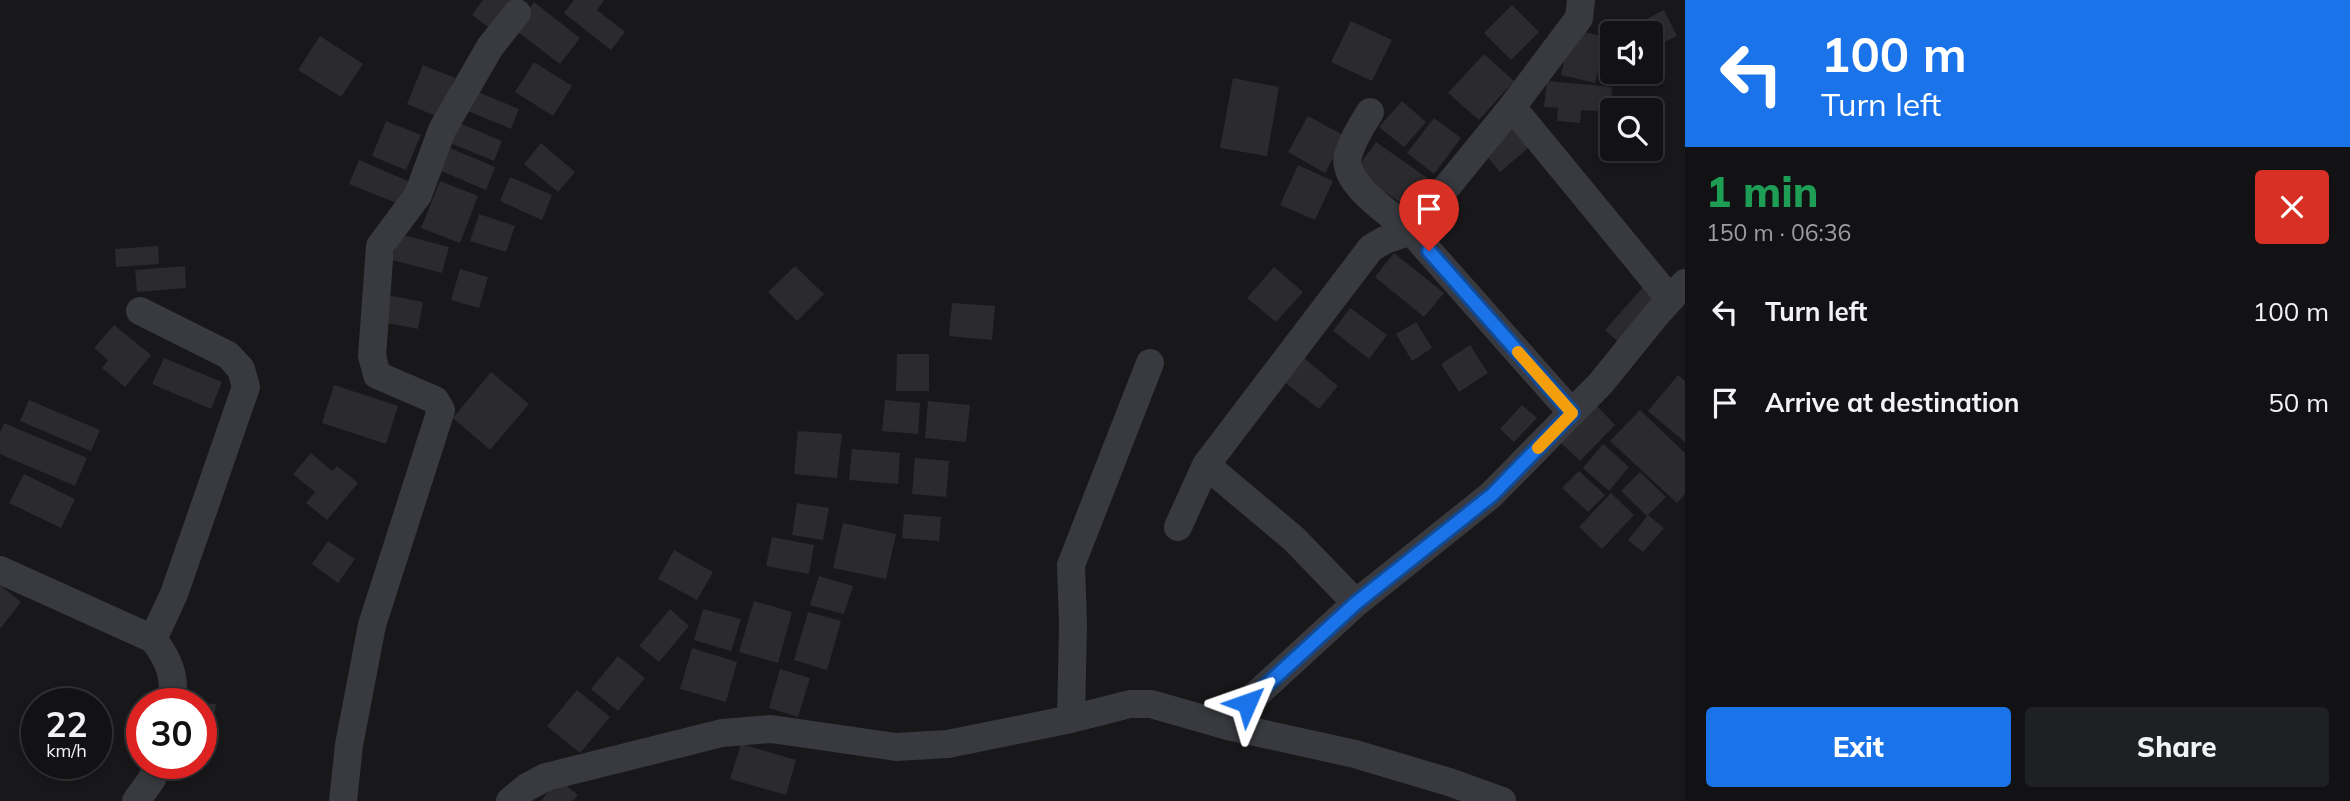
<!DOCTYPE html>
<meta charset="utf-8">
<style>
:root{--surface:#121214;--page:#1f2022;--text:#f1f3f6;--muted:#9c9ea0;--line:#313234;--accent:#1a73e8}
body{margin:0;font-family:Mulish,sans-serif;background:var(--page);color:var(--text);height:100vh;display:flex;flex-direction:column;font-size:26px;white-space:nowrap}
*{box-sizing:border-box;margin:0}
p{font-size:23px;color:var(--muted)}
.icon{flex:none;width:38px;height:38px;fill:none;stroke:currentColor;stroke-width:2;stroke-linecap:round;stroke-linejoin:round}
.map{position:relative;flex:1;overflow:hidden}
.drawer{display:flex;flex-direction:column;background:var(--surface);width:665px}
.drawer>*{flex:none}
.hud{background:#1a73e8;color:#fff;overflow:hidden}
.controls{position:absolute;left:1600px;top:21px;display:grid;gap:14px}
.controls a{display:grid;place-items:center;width:63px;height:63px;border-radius:7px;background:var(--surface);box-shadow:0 4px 10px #0003,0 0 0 2px var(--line);font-size:35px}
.speed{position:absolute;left:21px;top:688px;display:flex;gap:14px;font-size:35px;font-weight:700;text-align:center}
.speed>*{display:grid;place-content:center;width:91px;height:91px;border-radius:50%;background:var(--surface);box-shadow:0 4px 10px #0003,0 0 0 2px var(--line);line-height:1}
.speed small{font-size:18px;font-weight:400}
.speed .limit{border:10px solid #d22;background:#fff;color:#111}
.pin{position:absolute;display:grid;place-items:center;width:60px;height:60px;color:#fff;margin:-72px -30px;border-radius:50% 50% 50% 0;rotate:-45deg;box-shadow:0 0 7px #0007}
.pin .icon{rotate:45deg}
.me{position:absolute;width:77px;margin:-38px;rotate:47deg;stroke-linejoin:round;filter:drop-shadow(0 0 5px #0008)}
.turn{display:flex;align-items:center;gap:24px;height:147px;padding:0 21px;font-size:32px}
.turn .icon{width:91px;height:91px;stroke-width:2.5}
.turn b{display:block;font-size:49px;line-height:60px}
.round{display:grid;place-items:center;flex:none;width:74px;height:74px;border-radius:7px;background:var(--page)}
.head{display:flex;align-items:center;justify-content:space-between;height:119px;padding:0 21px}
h1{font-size:42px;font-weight:800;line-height:52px;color:#1e9e55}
.button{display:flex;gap:14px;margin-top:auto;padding:14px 21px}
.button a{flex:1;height:80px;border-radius:7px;background:var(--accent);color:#fff;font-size:28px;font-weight:800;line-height:80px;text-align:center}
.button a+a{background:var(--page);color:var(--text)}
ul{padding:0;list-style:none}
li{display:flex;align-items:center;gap:21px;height:91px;padding:0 21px}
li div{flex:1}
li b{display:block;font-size:26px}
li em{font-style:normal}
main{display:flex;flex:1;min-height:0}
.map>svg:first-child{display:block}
.building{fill:#2b2b2e}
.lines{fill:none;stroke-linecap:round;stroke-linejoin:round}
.minor{stroke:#383a3f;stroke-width:28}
.route-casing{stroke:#114b97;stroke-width:18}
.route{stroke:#1a73e8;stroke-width:12}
.slow{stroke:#f59e0b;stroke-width:12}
</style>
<main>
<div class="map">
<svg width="1685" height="801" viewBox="0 0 1685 801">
<rect width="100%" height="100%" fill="#18181a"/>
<path class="building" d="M483,0H517L494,31L472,15Z
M574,0H604L597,10L625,32L611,50L564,13Z
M534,2L580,38L560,64L514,29Z
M1512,5L1539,32L1511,60L1484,33Z
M1664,10L1677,36L1650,49V33H1619Z
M1351,21L1392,40L1372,81L1331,62Z
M1571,29L1606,37L1595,83L1561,75Z
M320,36L363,64L341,97L298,70Z
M1484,54L1514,81L1479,120L1448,93Z
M534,62L572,86L553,116L515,92Z
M423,65L455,78L438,117L407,104Z
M1233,78L1279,87L1267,156L1220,148Z
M1547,81L1612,87L1610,112L1581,110L1580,123L1557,121L1558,108L1544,107Z
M471,89L519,109L511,129L463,109Z
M1402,101L1426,122L1404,147L1379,127Z
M1308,116L1345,136L1325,173L1288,152Z
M1434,118L1461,138L1434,174L1407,153Z
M1516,119L1535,142L1500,172L1481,149Z
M386,121L421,135L406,170L372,156Z
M457,122L502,141L494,161L448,142Z
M1376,142L1436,184L1415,213L1355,171Z
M541,143L575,172L558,192L524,164Z
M450,148L495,167L486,190L441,171Z
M359,160L415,184L406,207L349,184Z
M1298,165L1333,181L1315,220L1280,205Z
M510,177L552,195L542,220L500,201Z
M440,181L478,196L460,243L421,228Z
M479,214L515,226L506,252L470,241Z
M399,234L449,247L442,273L392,260Z
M158,246L159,264L116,267L115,249Z
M1394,253L1444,293L1424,317L1375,277Z
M185,266L186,288L137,292L135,270Z
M795,266L824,294L797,321L768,292Z
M1274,267L1303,292L1276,322L1247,298Z
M460,269L488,277L479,308L451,300Z
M1646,284L1664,300L1624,347L1605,330Z
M387,295L423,302L418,329L382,322Z
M952,303L995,306L992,340L949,336Z
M1350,308L1387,335L1369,359L1333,331Z
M1416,322L1432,348L1412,361L1396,334Z
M114,325L151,355L125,387L102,368L108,360L94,348Z
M1470,345L1488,373L1459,392L1441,364Z
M897,354H929V391H896Z
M164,358L222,382L211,409L152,384Z
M1304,358L1338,386L1319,409L1284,382Z
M491,372L529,404L490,450L453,418Z
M1678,375L1685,381V442L1648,411Z
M334,385L398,406L386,444L322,423Z
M29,400L100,430L91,451L20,421Z
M885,400L920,403L918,434L882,431Z
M928,401L970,405L966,442L925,438Z
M1522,405L1537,418L1514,442L1500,429Z
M1597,406L1615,425L1580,461L1561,443Z
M1640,410L1685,453V494L1677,503L1610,441Z
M4,423L87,458L75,486L0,454V432Z
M798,431L842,434L837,478L794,474Z
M1603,444L1629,467L1609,491L1583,468Z
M852,449L900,453L898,484L849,480Z
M311,453L332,471L337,466L358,483L327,520L306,503L315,492L293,474Z
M915,458L949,461L946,497L912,494Z
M1579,471L1605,495L1588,512L1562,488Z
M1640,472L1666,497L1647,516L1621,491Z
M24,474L75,499L61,528L9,503Z
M1611,493L1634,515L1602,549L1579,527Z
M797,503L829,508L823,540L792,535Z
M904,514L941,517L939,541L902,538Z
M1648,515L1664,528L1643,552L1628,540Z
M843,523L896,534L886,579L833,568Z
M772,537L814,545L809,574L766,566Z
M328,541L355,559L338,583L312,564Z
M674,550L713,572L697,600L658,579Z
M819,576L853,586L844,614L810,605Z
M0,585L21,602L0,629Z
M754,601L792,612L778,663L739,652Z
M670,609L689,626L659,662L639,646Z
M703,609L741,619L731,651L694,640Z
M808,612L841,621L827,670L794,660Z
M692,648L737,662L726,702L680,689Z
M618,656L645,678L618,711L591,689Z
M780,669L810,678L798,717L769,708Z
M577,690L610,717L580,753L547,726Z
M201,703L216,704L210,750L201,749Z
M741,744L796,760L786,795L730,779Z
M558,779L578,795L573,801H541Z"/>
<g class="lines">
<path class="minor" d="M1581,0L1579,18L1512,107L1670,299
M1370,112C1362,125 1352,140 1348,156C1341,183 1392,215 1411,231L1512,107
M140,311L228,355L241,369L246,387L174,594L153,639
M1178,527L1206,465
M0,570L153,639C169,660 176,676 172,704
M1356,603L1294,539L1206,465L1371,248L1385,240L1411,231L1572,413
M1071,719L1073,625L1071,565L1150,363
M1228,726L1247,703L1356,603L1491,495L1601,383L1656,315L1685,283
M136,801L152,779L157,763
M343,801L349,745L372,625L441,410L435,400L377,375L372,356L380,246L418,195L442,130L490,47L517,13
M510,801L527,787L546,777L722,733L771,729L896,747L948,744L1071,719L1130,704H1151L1228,726L1355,754L1449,782L1502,801"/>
</g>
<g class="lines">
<defs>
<path id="route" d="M1247,703L1356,603L1492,495L1572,413L1429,251"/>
</defs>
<use href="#route" class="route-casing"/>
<use href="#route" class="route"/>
<path class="slow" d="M1518,352L1572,413L1538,448"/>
</g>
</svg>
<div class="controls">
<a><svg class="icon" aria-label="sound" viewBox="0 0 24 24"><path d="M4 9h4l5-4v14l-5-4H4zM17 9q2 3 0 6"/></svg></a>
<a><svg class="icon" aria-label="search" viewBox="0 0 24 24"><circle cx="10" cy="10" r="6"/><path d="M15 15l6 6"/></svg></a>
</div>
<div class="speed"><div>22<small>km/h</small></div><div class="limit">30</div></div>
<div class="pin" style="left:1429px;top:251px;background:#d93025"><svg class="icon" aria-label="arrive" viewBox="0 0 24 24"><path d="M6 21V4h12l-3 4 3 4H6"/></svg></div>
<svg class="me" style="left:1247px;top:703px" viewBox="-20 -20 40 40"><path d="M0-17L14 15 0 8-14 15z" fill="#1a73e8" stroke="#fff" stroke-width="4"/></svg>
</div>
<section class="drawer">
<div class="hud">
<div class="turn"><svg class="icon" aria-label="left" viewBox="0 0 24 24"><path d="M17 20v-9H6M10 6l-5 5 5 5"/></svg><div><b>100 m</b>Turn left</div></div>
</div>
<div class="head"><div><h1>1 min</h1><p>150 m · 06:36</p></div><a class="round" style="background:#d93025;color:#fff"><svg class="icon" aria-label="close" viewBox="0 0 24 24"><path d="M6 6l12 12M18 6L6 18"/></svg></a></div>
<ul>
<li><svg class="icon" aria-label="left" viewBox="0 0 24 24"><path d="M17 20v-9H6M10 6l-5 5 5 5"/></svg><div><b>Turn left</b></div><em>100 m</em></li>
<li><svg class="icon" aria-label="arrive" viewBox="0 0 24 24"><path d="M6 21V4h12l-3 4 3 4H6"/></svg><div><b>Arrive at destination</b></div><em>50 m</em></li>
</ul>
<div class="button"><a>Exit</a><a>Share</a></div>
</section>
</main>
